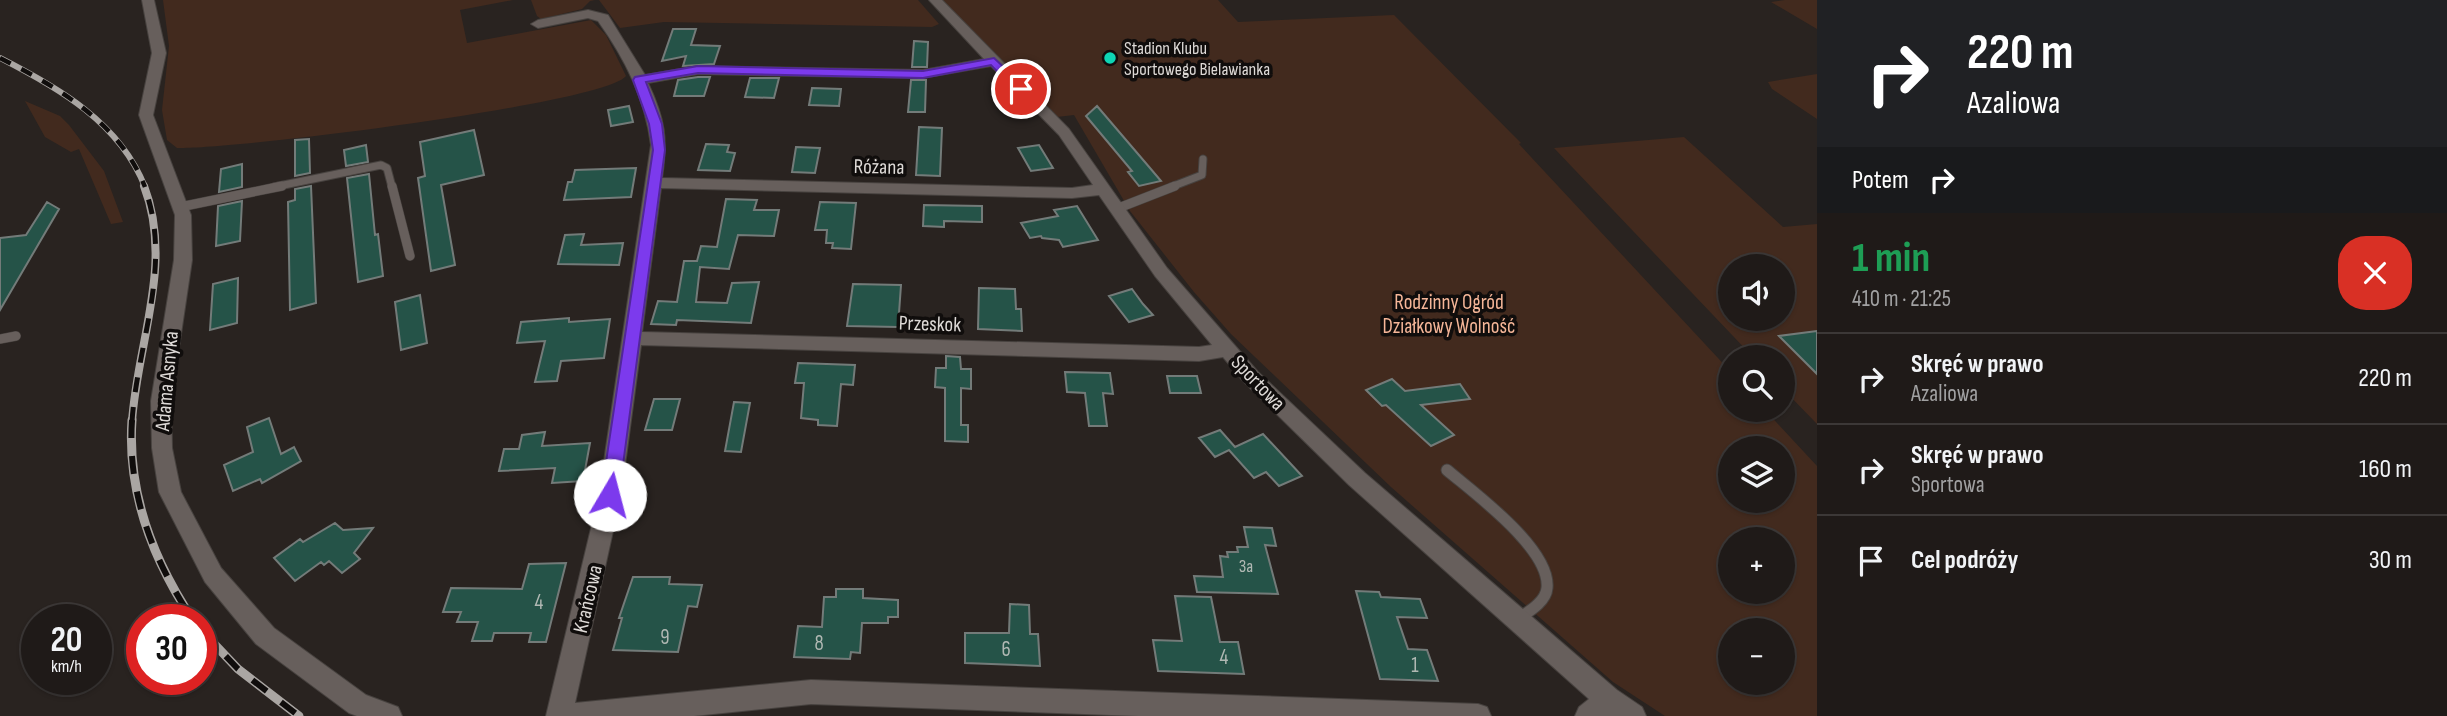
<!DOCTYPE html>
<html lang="pl">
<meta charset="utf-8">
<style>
:root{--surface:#1f1a18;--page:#2c2725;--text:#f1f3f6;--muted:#a1a1a2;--line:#3c3837}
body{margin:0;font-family:"Sofia Sans Condensed",sans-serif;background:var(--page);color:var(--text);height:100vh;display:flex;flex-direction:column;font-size:26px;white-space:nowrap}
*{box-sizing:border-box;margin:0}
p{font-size:23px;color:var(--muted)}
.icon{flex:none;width:38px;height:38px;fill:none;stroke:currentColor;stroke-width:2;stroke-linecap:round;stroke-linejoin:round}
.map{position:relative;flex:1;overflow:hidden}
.sheet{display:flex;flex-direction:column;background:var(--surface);width:630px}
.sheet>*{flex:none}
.guide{background:#202124;color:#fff;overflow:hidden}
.fabs{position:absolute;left:1718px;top:254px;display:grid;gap:14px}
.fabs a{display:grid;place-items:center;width:77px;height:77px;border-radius:50%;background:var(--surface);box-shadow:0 2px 5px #0004,0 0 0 2px var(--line);font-size:35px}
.speed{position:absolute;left:21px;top:604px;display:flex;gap:14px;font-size:35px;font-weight:700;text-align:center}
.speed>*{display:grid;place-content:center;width:91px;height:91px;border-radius:50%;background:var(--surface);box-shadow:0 2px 5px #0004,0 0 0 2px var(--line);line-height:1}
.speed small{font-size:18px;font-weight:400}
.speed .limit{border:10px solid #d22;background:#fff;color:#111}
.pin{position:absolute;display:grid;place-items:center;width:60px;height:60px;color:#fff;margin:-30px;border:4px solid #fff;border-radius:50%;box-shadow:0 2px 7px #0007}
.me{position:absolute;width:77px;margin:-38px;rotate:8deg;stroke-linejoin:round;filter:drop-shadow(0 0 5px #0008)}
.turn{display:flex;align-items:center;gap:24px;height:147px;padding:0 35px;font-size:32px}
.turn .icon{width:91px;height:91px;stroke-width:2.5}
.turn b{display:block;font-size:49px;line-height:60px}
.then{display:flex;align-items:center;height:66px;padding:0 35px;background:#0003;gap:14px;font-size:26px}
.round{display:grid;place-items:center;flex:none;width:74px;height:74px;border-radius:28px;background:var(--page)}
.head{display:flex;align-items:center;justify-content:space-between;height:119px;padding:0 35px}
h1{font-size:42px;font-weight:700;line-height:52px;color:#1e9e55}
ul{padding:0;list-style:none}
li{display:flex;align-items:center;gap:21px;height:91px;padding:0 35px;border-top:2px solid var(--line)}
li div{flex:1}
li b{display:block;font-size:26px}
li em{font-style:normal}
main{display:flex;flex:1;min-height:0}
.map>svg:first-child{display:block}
.green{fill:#422a1e;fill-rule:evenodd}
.building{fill:#255348;stroke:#737b79;stroke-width:2}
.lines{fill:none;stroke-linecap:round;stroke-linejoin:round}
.lane-far2-casing{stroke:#47423f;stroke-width:9}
.lane-far1-casing{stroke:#47423f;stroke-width:10}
.lane-casing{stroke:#47423f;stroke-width:13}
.street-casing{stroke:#47423f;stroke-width:2}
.lane-far2{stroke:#675f5c;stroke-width:7}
.lane-far1{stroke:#675f5c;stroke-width:9}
.lane{stroke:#675f5c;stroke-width:11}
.street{fill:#675f5c;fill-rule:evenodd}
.rail-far2-casing{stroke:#aaa6a3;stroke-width:6}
.rail-far1-casing{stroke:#aaa6a3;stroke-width:8}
.rail-casing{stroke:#aaa6a3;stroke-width:9}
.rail-far2{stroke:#100d0c;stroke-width:4.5;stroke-dasharray:12;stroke-linecap:butt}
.rail-far1{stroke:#100d0c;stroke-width:5;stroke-dasharray:15;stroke-linecap:butt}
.rail{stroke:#100d0c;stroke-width:6;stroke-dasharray:18;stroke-linecap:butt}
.route{fill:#7c3aed;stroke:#51269a;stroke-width:2}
.poi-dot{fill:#0ed5b4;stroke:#100d0c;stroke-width:2.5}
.labels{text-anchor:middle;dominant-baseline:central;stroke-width:7;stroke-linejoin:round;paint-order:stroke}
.far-poi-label{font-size:18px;fill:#dedad7;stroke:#100d0c;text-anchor:start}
.number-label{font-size:18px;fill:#b0b8b3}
.street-label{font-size:21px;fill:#dedad7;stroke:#100d0c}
.park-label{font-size:21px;fill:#f5b698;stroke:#100d0c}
.near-number-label{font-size:21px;fill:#b0b8b3}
</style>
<main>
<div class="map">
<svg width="1817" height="716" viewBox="0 0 1817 716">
<rect width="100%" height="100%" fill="#292320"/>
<path class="green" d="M163,0H513L460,10L467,43L591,20L606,35L626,76C604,104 230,150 177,148L167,140L162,110L169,46Z
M531,0H595L590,1L582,9L541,19L537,16Z
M599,0H918L939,24L932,27L664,22L620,28Z
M941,0H1218L1238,22L1394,15L1521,143L1519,144L1731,372V410H1765L1817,466V716H1665L1613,682L1391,487L1231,334L1194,292L1130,211L1074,115L1057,117ZM1731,448H1783V500H1731ZM1731,539H1783V592H1731ZM1731,630H1783V682H1731Z
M1785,0H1817V29L1771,2Z
M1817,74V119L1772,89L1768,82Z
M25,101L60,116L69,125L104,171L123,222L111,224L79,149L71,152L45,137Z
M1684,137L1783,227L1817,224V424L1783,389V357H1753L1554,148ZM1731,266H1783V318H1731Z"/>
<path class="building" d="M673,29H696L691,45L720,46L714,64L683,66L686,56L662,61Z
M914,41L928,42L927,67H912Z
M698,77H710L704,96H674L678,80Z
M750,78H779L774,98L745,97Z
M911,80H926L925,112H908Z
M812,88L841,89L839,106L809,105Z
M629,106L633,122L611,126L608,110Z
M1097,106L1150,168L1161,181L1139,186L1128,172L1132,171L1086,116Z
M919,127L942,128L940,176L916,175Z
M474,130L484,175L441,185L455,265L431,271L418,178L425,176L420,142Z
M309,139L310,173L295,176V140Z
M706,144L729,145L727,152L735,153L730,171L698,170Z
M366,145L368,162L346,166L344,150Z
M1039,145L1053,168L1031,171L1018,148Z
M796,147L820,148L815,173L792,172Z
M242,164V187L219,192L221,169Z
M636,168L631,197L564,200L568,182H572L575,170Z
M369,174L375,235L378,234L383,276L358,282L347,178Z
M311,186L316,303L290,310L288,202L295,200V189Z
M726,199L757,200L754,210H779L774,236L738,235L729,269L700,267L696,302L727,303L732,283L759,282L751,323L677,320L676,325L651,324L658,301L677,302L684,261H697L701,246L717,247Z
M242,201L240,241L216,246L218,206Z
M47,202L59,209L0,310V238L26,235Z
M820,202L856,203L851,249L832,248L833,243H826L827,230H815Z
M924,205L982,206V222L944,221V227L923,226Z
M1077,206L1098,240L1063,247L1059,240L1042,238L1041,236L1030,238L1021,223L1058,216L1054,210Z
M584,234L581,245L623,243L619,265L558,264L565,235Z
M238,278L237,323L210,330L213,284Z
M853,284L901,285L898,327L847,326Z
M979,288L1015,289L1016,309H1021L1022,331L978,329Z
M1132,289L1143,304L1153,315L1129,322L1109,296Z
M420,295L427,343L401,350L395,302Z
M569,318V322L610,319L604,358L561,361L557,381L535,382L545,341L517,343L521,322Z
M1817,331V374L1779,336Z
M946,356L960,357L961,369H971V389L961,388V425H968V442L945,441V388L935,387L936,368H946Z
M798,363L855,365L853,385L841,384L837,426L818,425V420L801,418L804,383H795Z
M1065,372L1110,373L1113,394L1103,393L1107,426H1089L1085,393L1067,392Z
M1167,376H1197L1201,393H1170Z
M1392,379L1405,391L1460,384L1470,399L1421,405L1454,435L1431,446L1386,405L1382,406L1366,390Z
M654,399H680L672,430H645Z
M734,402L750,403L741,452L725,451Z
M269,418L281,454L294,447L301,461L262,483L260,479L233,491L224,465L253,452L247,427Z
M1220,430L1235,447L1263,434L1302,476L1279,486L1266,472L1254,478L1229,450L1215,457L1199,438Z
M545,432L542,446L590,443L583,481L552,483L555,468L499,471L504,449H519L522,435Z
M335,523L343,530L373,528L354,553L360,559L342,573L329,561L324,565L321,562L295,581L274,558L300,539L303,542Z
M1244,527L1272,528L1276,546L1265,545L1278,594L1197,592L1194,576L1223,577L1220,556L1228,557L1227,552H1238L1237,547H1248Z
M566,563L546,642H529L531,633H494L492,641H472L478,622H457L461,612H443L451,588L522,589L529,564Z
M633,577H670L669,584L702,585L697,607L688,606L678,652L613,650L622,618H619Z
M836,589H863V598L898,600V617H888V623H862L860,653L851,652L850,659L794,657L798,626L822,627L824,597H836Z
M1356,591L1379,592L1381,597L1420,599L1427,618L1397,617L1408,649L1427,650L1438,681L1380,679Z
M1175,596L1211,597L1220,642H1238L1244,674L1158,671L1153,640L1182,641Z
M1010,604L1029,605L1030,634H1038L1040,666L965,663V633H1009Z"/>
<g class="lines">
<defs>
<path id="lane-far2" d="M274,187L381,165L387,168L392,187
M1171,187L1202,175L1203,159"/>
<path id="lane-far1" d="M392,186L410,256
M180,207L282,186
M1116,209L1175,186
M0,339L16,336"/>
<path id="lane" d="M1447,470C1474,493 1551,549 1547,588C1546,602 1528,612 1518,619"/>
<path id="street" d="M142,0H154L166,53L153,115L191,215L192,260L171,401L172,448L181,492L221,568L274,628L366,695L398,707L402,716H357L349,713L256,644L205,582L159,492L152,448L151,401L174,260L175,215L139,115L152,53Z
M929,0H942L1069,129L1167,268L1258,372L1365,473L1617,690L1642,707L1646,716H1575L1579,707L1589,699L1349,485L1244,382L1223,357L1199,361L641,345L621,495L575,703L811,680L1478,704L1487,707L1491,716H1138L811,704L694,716H546L599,495L651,145C645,98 625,59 598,21L588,18L538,28L531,24L538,20L588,10L608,15L645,75L698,66L923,70L984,59ZM991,66L1059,135L1093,185L1072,188L662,178C668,139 665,119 648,83L698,74L923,78ZM661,188L1072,198L1099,195L1155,276L1212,345L1199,347L642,332Z"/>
</defs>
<use href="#lane-far2" class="lane-far2-casing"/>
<use href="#lane-far1" class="lane-far1-casing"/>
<use href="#lane" class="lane-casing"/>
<use href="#street" class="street-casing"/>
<use href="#lane-far2" class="lane-far2"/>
<use href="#lane-far1" class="lane-far1"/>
<use href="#lane" class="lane"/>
<use href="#street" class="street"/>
<defs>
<path id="rail-far2" d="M0,58C59,88 120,123 145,187"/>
<path id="rail-far1" d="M132,422C137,343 174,264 144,186"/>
<path id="rail" d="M132,420C127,493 153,560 193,620
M201,630L238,669L299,716"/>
</defs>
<use href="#rail-far2" class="rail-far2-casing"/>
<use href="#rail-far1" class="rail-far1-casing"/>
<use href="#rail" class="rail-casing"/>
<use href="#rail-far2" class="rail-far2"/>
<use href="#rail-far1" class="rail-far1"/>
<use href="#rail" class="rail"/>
</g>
<path class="route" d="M994,58L1025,87V92H1017L991,65L923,78L698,73L646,82L662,124L665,150L619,495L616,500L610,502L604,500L601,495L653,150L649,124L633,80L635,77L698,66L923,71Z"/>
<circle class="poi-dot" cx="1110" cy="58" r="7"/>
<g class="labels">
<g class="far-poi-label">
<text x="1124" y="48">Stadion Klubu<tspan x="1124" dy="21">Sportowego Bielawianka</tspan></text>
</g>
<g class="number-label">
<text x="1246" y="566">3a</text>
</g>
<g class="street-label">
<text transform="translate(879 167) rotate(1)">Różana</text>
<text transform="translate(930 324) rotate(2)">Przeskok</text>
<text transform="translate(167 381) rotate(-85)">Adama Asnyka</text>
<text transform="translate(1258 383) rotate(46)">Sportowa</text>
<text transform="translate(588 599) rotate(-77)">Krańcowa</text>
</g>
<g class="park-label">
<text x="1449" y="302">Rodzinny Ogród<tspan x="1449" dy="24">Działkowy Wolność</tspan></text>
</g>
<g class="near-number-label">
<text x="539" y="602">4</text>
<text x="665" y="637">9</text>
<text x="819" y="643">8</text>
<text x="1006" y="649">6</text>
<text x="1224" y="657">4</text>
<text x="1415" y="665">1</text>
</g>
</g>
</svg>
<div class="fabs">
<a><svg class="icon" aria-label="sound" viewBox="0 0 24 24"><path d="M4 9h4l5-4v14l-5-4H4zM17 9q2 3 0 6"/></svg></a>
<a><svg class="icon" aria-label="search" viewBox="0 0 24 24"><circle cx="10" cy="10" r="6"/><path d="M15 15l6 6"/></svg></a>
<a><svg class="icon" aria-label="layers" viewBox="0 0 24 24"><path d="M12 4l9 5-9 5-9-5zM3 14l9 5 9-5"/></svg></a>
<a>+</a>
<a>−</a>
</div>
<div class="speed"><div>20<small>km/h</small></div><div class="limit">30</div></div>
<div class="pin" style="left:1021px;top:89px;background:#d93025"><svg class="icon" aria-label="arrive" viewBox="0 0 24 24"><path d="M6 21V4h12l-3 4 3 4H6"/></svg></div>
<svg class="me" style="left:610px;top:495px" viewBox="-20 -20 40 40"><circle r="19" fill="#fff"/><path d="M0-13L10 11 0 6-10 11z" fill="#7c3aed"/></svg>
</div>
<section class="sheet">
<div class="guide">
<div class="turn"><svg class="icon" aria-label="right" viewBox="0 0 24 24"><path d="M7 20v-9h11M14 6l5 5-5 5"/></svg><div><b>220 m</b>Azaliowa</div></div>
<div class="then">Potem<svg class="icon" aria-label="right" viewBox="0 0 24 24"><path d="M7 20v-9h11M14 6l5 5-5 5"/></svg></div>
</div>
<div class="head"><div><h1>1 min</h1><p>410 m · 21:25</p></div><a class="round" style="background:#d93025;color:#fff"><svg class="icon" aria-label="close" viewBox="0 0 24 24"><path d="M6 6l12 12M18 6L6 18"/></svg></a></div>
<ul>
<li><svg class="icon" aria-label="right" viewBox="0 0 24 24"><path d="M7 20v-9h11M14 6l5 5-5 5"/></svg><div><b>Skręć w prawo</b><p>Azaliowa</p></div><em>220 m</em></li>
<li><svg class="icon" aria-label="right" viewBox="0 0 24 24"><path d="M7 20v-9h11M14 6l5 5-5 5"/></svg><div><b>Skręć w prawo</b><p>Sportowa</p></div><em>160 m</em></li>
<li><svg class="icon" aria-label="arrive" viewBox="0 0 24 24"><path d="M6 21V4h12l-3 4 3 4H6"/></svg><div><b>Cel podróży</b></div><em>30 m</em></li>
</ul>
</section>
</main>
